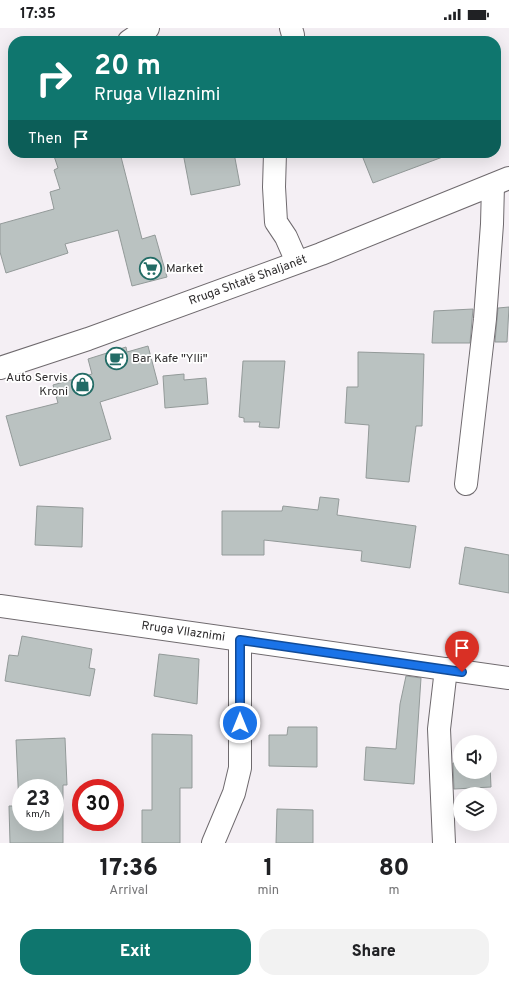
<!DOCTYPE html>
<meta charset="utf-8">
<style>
:root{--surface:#fff;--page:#f2f2f2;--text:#202124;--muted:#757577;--accent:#0f766e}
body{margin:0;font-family:Overpass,sans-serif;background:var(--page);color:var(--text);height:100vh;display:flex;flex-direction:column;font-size:15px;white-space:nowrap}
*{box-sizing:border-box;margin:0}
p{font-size:13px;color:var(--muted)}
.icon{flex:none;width:22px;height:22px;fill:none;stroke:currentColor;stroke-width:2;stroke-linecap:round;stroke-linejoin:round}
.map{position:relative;height:815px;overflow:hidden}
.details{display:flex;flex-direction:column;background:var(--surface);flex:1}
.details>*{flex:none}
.banner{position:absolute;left:8px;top:8px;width:493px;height:122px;border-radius:16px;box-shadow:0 4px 16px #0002;background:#0f766e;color:#fff;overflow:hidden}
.controls{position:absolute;left:453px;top:707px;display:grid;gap:8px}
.controls a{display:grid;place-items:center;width:44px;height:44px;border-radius:50%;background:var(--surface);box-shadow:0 4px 16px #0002;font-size:20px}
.speed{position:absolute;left:12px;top:751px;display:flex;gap:8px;font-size:20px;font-weight:700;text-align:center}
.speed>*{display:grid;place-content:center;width:52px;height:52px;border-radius:50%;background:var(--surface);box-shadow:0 4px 16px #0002;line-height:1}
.speed small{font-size:10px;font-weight:400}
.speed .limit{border:6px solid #d22;background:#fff;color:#111}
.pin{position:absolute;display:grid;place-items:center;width:34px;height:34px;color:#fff;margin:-41px -17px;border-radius:50% 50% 50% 0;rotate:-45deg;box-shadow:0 0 4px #0007}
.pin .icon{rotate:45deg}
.me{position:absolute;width:44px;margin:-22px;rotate:0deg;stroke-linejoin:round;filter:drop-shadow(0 0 3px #0008)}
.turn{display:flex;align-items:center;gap:14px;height:84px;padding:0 20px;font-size:18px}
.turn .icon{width:52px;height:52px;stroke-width:2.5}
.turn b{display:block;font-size:28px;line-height:34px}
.then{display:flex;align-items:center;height:38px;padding:0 20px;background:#0003;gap:8px;font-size:15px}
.eta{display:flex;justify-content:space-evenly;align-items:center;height:68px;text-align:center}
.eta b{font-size:24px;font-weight:800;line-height:28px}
.cta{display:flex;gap:8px;margin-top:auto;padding:8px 20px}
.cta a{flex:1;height:46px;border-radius:16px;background:var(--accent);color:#fff;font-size:16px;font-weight:800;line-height:46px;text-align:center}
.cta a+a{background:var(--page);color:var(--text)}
.status{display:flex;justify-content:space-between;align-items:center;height:28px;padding:0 20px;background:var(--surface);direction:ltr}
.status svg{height:11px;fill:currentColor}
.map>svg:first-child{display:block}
.building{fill:#bac2c1;stroke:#939a99;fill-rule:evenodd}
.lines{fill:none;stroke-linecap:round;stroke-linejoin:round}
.minor-casing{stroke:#6f6a6e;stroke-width:24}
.secondary-casing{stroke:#6f6a6e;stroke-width:24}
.minor{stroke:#fff;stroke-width:22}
.secondary{stroke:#fff;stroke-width:22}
.route-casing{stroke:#114b97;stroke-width:10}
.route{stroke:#1a73e8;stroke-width:7}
.labels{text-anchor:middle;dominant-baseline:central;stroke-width:3.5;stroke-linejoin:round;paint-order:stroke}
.poi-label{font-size:12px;fill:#2e2c2d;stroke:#fff;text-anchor:start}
.street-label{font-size:12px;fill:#2e2c2d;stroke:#fff}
</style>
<div class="status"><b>17:35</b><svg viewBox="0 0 49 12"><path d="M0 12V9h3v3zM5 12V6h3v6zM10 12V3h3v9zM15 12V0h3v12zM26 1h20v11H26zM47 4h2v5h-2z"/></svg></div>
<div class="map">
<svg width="509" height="815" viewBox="0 0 509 815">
<rect width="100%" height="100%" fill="#f4eff4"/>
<path class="building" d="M53,125H120L142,211L155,207L167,249L132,258L118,202L65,216L68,225L6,245L0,224V196L54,181L50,164L60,161L54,142L58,140Z
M183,125H234L240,157L191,167Z
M361,125H448V127L373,155Z
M509,279L507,314H495L498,280Z
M473,281L470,315H432L434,283Z
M148,318L158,356L100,374L111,411L20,438L6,388L58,375L53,357L92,346L88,331L126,319L127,324Z
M358,324L424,326L422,398H416L409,454L366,450L369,397L345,395L347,359H358Z
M243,333H285L279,400L259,399L260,394H244V390L239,389Z
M184,346V352L206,350L208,376L165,380L163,348Z
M320,469L339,471L337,487L416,498L410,540L361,533L362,523L264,512V527H222V483H282L283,478L318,482Z
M37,478L83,480L82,519L35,517Z
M465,519L509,527V565L459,556Z
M22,608L92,621L89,640L95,641L90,668L5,653L9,627L18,628Z
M159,626L199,631L197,676L154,668Z
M406,648L421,650L414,756L364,752L366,719L396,721L400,676Z
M288,699H317V739L269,738V707H287Z
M152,706L192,707V760H180V815H142V782H152Z
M65,710L67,757H63V815H10L9,778H19L16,712ZM21,760H55V794H21Z
M453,735H460V744H490V737L491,759L454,761Z
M277,781L313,782V815H276Z"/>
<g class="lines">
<defs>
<g id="minor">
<path d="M291,0L293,7V13"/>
<path d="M129,13L148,0"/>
<path d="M275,125L274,159L276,194L286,209L297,234"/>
<path d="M466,456L485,291L492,196L493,157"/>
<path id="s1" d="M0,578L509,650"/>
<path d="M213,815L234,765L240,740V612"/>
<path d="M444,815L439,701L446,641"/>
</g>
<g id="secondary">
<path id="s2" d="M0,340L88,311L321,226L509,150"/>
</g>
</defs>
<use href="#minor" class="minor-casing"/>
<use href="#secondary" class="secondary-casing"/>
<use href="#minor" class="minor"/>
<use href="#secondary" class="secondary"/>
</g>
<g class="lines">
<defs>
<path id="route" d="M240,695V612L462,644"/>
</defs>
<use href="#route" class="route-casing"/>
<use href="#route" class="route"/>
</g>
<defs>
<symbol id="supermarket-ring" viewBox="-11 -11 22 22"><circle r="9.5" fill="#fff" stroke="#236c66" stroke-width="1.5"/><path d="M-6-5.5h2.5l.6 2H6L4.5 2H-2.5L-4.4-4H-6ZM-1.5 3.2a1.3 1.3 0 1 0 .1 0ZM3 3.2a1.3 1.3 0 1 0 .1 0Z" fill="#236c66"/></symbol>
<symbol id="cafe-ring" viewBox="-11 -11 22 22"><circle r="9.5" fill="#fff" stroke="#236c66" stroke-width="1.5"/><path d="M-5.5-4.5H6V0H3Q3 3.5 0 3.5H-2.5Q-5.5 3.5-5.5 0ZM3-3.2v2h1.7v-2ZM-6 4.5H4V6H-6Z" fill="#236c66"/></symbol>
<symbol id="shop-ring" viewBox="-11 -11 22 22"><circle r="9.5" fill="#fff" stroke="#236c66" stroke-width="1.5"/><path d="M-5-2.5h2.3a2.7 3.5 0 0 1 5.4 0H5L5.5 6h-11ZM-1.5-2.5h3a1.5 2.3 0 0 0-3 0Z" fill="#236c66"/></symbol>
</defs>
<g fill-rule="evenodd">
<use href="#supermarket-ring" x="138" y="228" width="25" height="25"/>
<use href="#cafe-ring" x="104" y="318" width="25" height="25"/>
<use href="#shop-ring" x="70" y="344" width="25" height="25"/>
</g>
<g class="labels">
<g class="poi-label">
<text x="166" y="241">Market</text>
<text x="132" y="331">Bar Kafe "Ylli"</text>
<text x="68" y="350" text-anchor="end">Auto Servis<tspan x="68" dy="14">Kroni</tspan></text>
</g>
<g class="street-label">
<text stroke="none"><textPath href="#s2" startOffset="263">Rruga Shtatë Shaljanët</textPath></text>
<text stroke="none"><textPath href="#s1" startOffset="185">Rruga Vllaznimi</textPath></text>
</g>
</g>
</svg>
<div class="controls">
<a><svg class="icon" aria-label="sound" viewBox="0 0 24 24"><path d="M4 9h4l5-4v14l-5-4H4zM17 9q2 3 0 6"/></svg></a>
<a><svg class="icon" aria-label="layers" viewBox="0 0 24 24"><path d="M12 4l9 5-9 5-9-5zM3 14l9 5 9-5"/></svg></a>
</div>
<div class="speed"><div>23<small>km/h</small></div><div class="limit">30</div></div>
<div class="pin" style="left:462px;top:644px;background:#d93025"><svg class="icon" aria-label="arrive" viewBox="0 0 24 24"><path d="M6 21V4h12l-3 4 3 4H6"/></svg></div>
<svg class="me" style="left:240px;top:695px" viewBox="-20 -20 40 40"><circle r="17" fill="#1a73e8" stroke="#fff" stroke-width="3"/><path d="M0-11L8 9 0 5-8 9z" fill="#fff"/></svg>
<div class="banner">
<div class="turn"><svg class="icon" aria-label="right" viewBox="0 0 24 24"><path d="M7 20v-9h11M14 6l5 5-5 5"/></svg><div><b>20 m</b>Rruga Vllaznimi</div></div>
<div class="then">Then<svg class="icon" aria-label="arrive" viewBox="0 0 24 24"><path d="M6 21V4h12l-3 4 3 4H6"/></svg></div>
</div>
</div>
<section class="details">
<div class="eta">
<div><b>17:36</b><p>Arrival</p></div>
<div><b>1</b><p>min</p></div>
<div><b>80</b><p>m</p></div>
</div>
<div class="cta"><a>Exit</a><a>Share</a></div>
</section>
